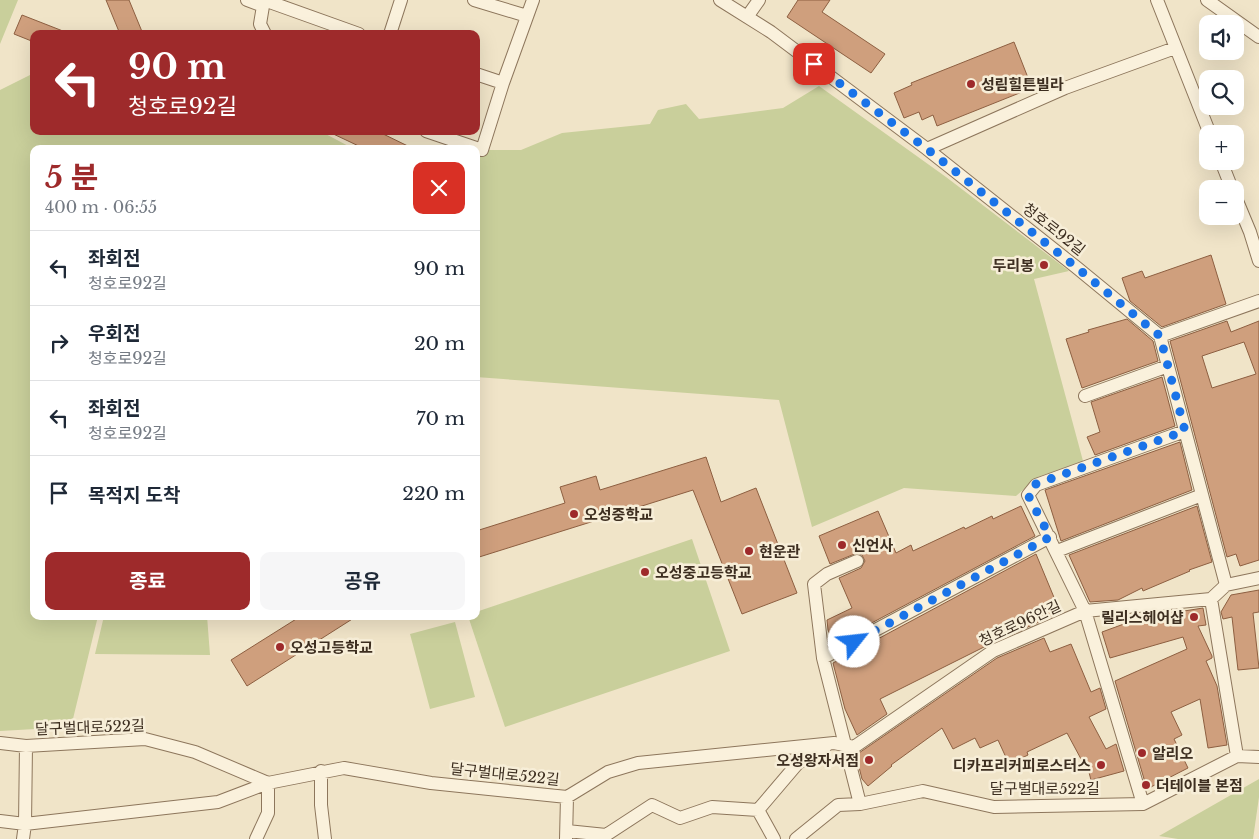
<!DOCTYPE html>
<html lang="ko">
<meta charset="utf-8">
<style>
:root{--surface:#fff;--page:#f6f6f7;--text:#1f2937;--muted:#747a83;--line:#e0e1e3;--accent:#9e2a2b}
body{margin:0;font-family:"Libre Baskerville","Noto Sans KR",serif;background:var(--page);color:var(--text);height:100vh;display:flex;flex-direction:column;font-size:19px;white-space:nowrap}
*{box-sizing:border-box;margin:0}
p{font-size:16px;color:var(--muted)}
.icon{flex:none;width:28px;height:28px;fill:none;stroke:currentColor;stroke-width:2;stroke-linecap:round;stroke-linejoin:round}
.map{position:relative;flex:1;overflow:hidden}
.panel{position:absolute;left:30px;top:145px;width:450px;height:475px;display:flex;flex-direction:column;background:var(--surface);border-radius:10px;box-shadow:0 5px 20px #0002}
.panel>*{flex:none}
.banner{position:absolute;left:30px;top:30px;width:450px;height:105px;border-radius:10px;box-shadow:0 5px 20px #0002;background:#9e2a2b;color:#fff;overflow:hidden}
.buttons{position:absolute;left:1199px;top:15px;display:grid;gap:10px}
.buttons a{display:grid;place-items:center;width:45px;height:45px;border-radius:10px;background:var(--surface);box-shadow:0 5px 20px #0002;font-size:25px}
.pin{position:absolute;display:grid;place-items:center;width:42px;height:42px;color:#fff;margin:-21px;border-radius:10px;box-shadow:0 2px 8px #0006}
.me{position:absolute;width:55px;margin:-28px;rotate:61deg;stroke-linejoin:round;filter:drop-shadow(0 0 4px #0008)}
.turn{display:flex;align-items:center;gap:18px;height:105px;padding:0 15px;font-size:22px}
.turn .icon{width:65px;height:65px;stroke-width:2.5}
.turn b{display:block;font-size:35px;line-height:42px}
.round{display:grid;place-items:center;flex:none;width:52px;height:52px;border-radius:10px;background:var(--page)}
.overview{display:flex;align-items:center;justify-content:space-between;height:85px;padding:0 15px}
h1{font-size:30px;font-weight:700;line-height:38px;color:var(--accent)}
.cta{display:flex;gap:10px;margin-top:auto;padding:10px 15px}
.cta a{flex:1;height:58px;border-radius:10px;background:var(--accent);color:#fff;font-size:20px;font-weight:700;line-height:58px;text-align:center}
.cta a+a{background:var(--page);color:var(--text)}
ul{padding:0;list-style:none}
li{display:flex;align-items:center;gap:15px;height:75px;padding:0 15px;border-top:1px solid var(--line)}
li div{flex:1}
li b{display:block;font-size:19px}
li em{font-style:normal}
.map>svg:first-child{display:block}
.green{fill:#c9cf9b}
.building{fill:#cf9f7d;stroke:#8d5f41;fill-rule:evenodd}
.lines{fill:none;stroke-linecap:round;stroke-linejoin:round}
.street-casing{stroke:#8d765c;stroke-width:14}
.street{stroke:#faf1dc;stroke-width:12}
.route{stroke:#1a73e8;stroke-width:9;stroke-dasharray:0 16.2}
.poi-dot{fill:#9e2a2b;stroke:#f7eed8;stroke-width:2}
.labels{text-anchor:middle;dominant-baseline:central;stroke-width:5;stroke-linejoin:round;paint-order:stroke}
.poi-label{font-size:15px;font-weight:bold;fill:#3d2e20;stroke:#f7eed8;text-anchor:start}
.street-label{font-size:15px;fill:#3d2e20;stroke:#f7eed8}
</style>
<div class="map">
<svg width="1259" height="839" viewBox="0 0 1259 839">
<rect width="100%" height="100%" fill="#f0e4c8"/>
<path class="green" d="M0,0H18L0,44Z
M34,73V131H320L354,149H34V616H98L71,727L0,731V90Z
M819,86L946,177L1069,271L1034,279L1083,461L1038,477L1016,496L904,488L812,527L779,400L476,377V150H521L562,133L650,124L658,110L686,104L699,119L783,108Z
M692,539L730,651L505,727L468,616H476V612Z
M104,616H207L210,655L95,654Z
M455,622L475,697L430,709L410,634Z
M1259,779V797L1253,839H1178L1159,836Z"/>
<path class="building" d="M106,0H129L143,34H120Z
M798,0H830L822,12L885,54L871,73L787,17Z
M22,15L68,33L67,34H34V42L14,34Z
M1014,42L1032,88L937,126L933,115L922,120L919,112L904,118L894,93L912,85L911,83Z
M327,131H377L414,149H365Z
M1211,255L1226,304L1162,327L1130,301L1122,278L1142,271L1145,278Z
M1127,319L1153,341L1158,361L1082,388L1066,339L1089,332L1088,330Z
M1227,321L1231,332L1259,321V560L1240,566L1236,554L1227,557L1170,341ZM1244,342L1256,374L1212,388L1202,356Z
M1162,377L1175,426L1095,455L1087,437L1100,432L1091,402Z
M1180,442L1192,490L1061,541L1045,490Z
M706,457L721,502L756,488L797,593L742,614L693,490L476,558V531L565,503L560,487L596,476L600,490Z
M1021,506L1035,536L834,643L828,630L827,620L852,608L839,578L861,568L865,561L862,555L857,553L830,564L819,536L878,511L896,553L911,545L913,551L964,527L965,529L992,516L993,519Z
M1197,506L1212,562L1189,570L1190,571L1143,591L1142,588L1118,600L1090,602L1069,555Z
M1036,554L1058,607L1056,608L1059,613L990,644L880,699L887,714L857,735L845,709L833,663Z
M1259,590V612L1253,613L1259,668L1238,670L1232,617L1223,619L1221,612L1231,595Z
M1203,608L1206,625L1198,626L1212,656V658L1206,661L1217,686L1227,745L1208,748L1200,699L1171,712L1182,735L1174,739L1188,768L1147,789L1115,681L1187,649L1183,637L1110,658L1102,632L1154,613L1158,612L1159,615Z
M301,616H357L247,686L231,660Z
M1044,638L1050,652L1071,644L1091,692L1100,688L1106,709L1089,717L1106,749L1116,744L1124,771L1091,780L1085,757L1081,759L1067,733L1027,752L1028,755L1009,764L998,740L980,748L975,738L953,749L942,728L891,765L892,766L868,786L862,779L856,755L997,658Z"/>
<g class="lines">
<defs>
<path id="street" d="M247,0L263,6
M264,0L359,34
M264,0L260,24L265,34
M474,0L527,16
M720,0L771,32L927,149L1076,267L1160,336L1226,585
M1157,0L1210,134
M1207,0L1259,37
M747,17L759,0
M390,34L401,0
M476,74L503,83
M426,131L482,150L503,83L533,0
M927,149L1065,88L1175,48
M1221,161L1232,189
M1235,196L1250,232L1259,261
M1160,336L1259,301
M1085,396L1168,366
M1057,551L1202,495
M857,561L827,574L814,584L823,658L860,804L923,791L994,807L1143,804L1237,756L1259,757
M1211,599L1237,756
M823,658L1050,537
M0,743L26,746L145,739L195,752L268,783L344,768L431,783L567,797L608,772L638,763L834,743L854,747L993,651L1085,611L1211,599L1226,585L1259,578
M321,771V805L325,839
M1143,804L1085,611L1028,495L1036,485L1185,431
M758,810L774,839
M0,821L25,824L26,746
M567,831L606,835L652,805L680,818L712,807L758,810L798,763L826,746
M23,839L25,824L218,802L268,783V813L256,839
M566,839L567,797
M796,839L838,805L860,804"/>
</defs>
<use href="#street" class="street-casing"/>
<use href="#street" class="street"/>
</g>
<g class="lines">
<path class="route" d="M814,64L927,149L1076,267L1160,336L1185,431L1036,484L1028,495L1050,537L854,642"/>
</g>
<g class="poi-dot">
<circle cx="971" cy="84" r="5"/>
<circle cx="1044" cy="265" r="5"/>
<circle cx="574" cy="514" r="5"/>
<circle cx="842" cy="545" r="5"/>
<circle cx="749" cy="551" r="5"/>
<circle cx="645" cy="572" r="5"/>
<circle cx="1194" cy="617" r="5"/>
<circle cx="280" cy="647" r="5"/>
<circle cx="1142" cy="753" r="5"/>
<circle cx="869" cy="760" r="5"/>
<circle cx="1101" cy="765" r="5"/>
<circle cx="1146" cy="785" r="5"/>
</g>
<g class="labels">
<g class="poi-label">
<text x="981" y="84">성림힐튼빌라</text>
<text x="1034" y="265" text-anchor="end">두리봉</text>
<text x="584" y="514">오성중학교</text>
<text x="852" y="545">신언사</text>
<text x="759" y="551">현운관</text>
<text x="655" y="572">오성중고등학교</text>
<text x="1184" y="617" text-anchor="end">릴리스헤어샵</text>
<text x="290" y="647">오성고등학교</text>
<text x="1152" y="753">알리오</text>
<text x="859" y="760" text-anchor="end">오성왕자서점</text>
<text x="1091" y="765" text-anchor="end">디카프리커피로스터스</text>
<text x="1156" y="785">더테이블 본점</text>
</g>
<g class="street-label">
<text transform="translate(1054 229) rotate(38)">청호로92길</text>
<text transform="translate(1020 623) rotate(-25)">청호로96안길</text>
<text transform="translate(90 727) rotate(-2)">달구벌대로522길</text>
<text transform="translate(505 774) rotate(6)">달구벌대로522길</text>
<text x="1045" y="788">달구벌대로522길</text>
</g>
</g>
</svg>
<div class="buttons">
<a><svg class="icon" aria-label="sound" viewBox="0 0 24 24"><path d="M4 9h4l5-4v14l-5-4H4zM17 9q2 3 0 6"/></svg></a>
<a><svg class="icon" aria-label="search" viewBox="0 0 24 24"><circle cx="10" cy="10" r="6"/><path d="M15 15l6 6"/></svg></a>
<a>+</a>
<a>−</a>
</div>
<div class="pin" style="left:814px;top:64px;background:#d93025"><svg class="icon" aria-label="arrive" viewBox="0 0 24 24"><path d="M6 21V4h12l-3 4 3 4H6"/></svg></div>
<svg class="me" style="left:854px;top:642px" viewBox="-20 -20 40 40"><circle r="19" fill="#fff"/><path d="M0-13L10 11 0 6-10 11z" fill="#1a73e8"/></svg>
<div class="banner">
<div class="turn"><svg class="icon" aria-label="left" viewBox="0 0 24 24"><path d="M17 20v-9H6M10 6l-5 5 5 5"/></svg><div><b>90 m</b>청호로92길</div></div>
</div>
<section class="panel">
<div class="overview"><div><h1>5 분</h1><p>400 m · 06:55</p></div><a class="round" style="background:#d93025;color:#fff"><svg class="icon" aria-label="close" viewBox="0 0 24 24"><path d="M6 6l12 12M18 6L6 18"/></svg></a></div>
<ul>
<li><svg class="icon" aria-label="left" viewBox="0 0 24 24"><path d="M17 20v-9H6M10 6l-5 5 5 5"/></svg><div><b>좌회전</b><p>청호로92길</p></div><em>90 m</em></li>
<li><svg class="icon" aria-label="right" viewBox="0 0 24 24"><path d="M7 20v-9h11M14 6l5 5-5 5"/></svg><div><b>우회전</b><p>청호로92길</p></div><em>20 m</em></li>
<li><svg class="icon" aria-label="left" viewBox="0 0 24 24"><path d="M17 20v-9H6M10 6l-5 5 5 5"/></svg><div><b>좌회전</b><p>청호로92길</p></div><em>70 m</em></li>
<li><svg class="icon" aria-label="arrive" viewBox="0 0 24 24"><path d="M6 21V4h12l-3 4 3 4H6"/></svg><div><b>목적지 도착</b></div><em>220 m</em></li>
</ul>
<div class="cta"><a>종료</a><a>공유</a></div>
</section>
</div>
